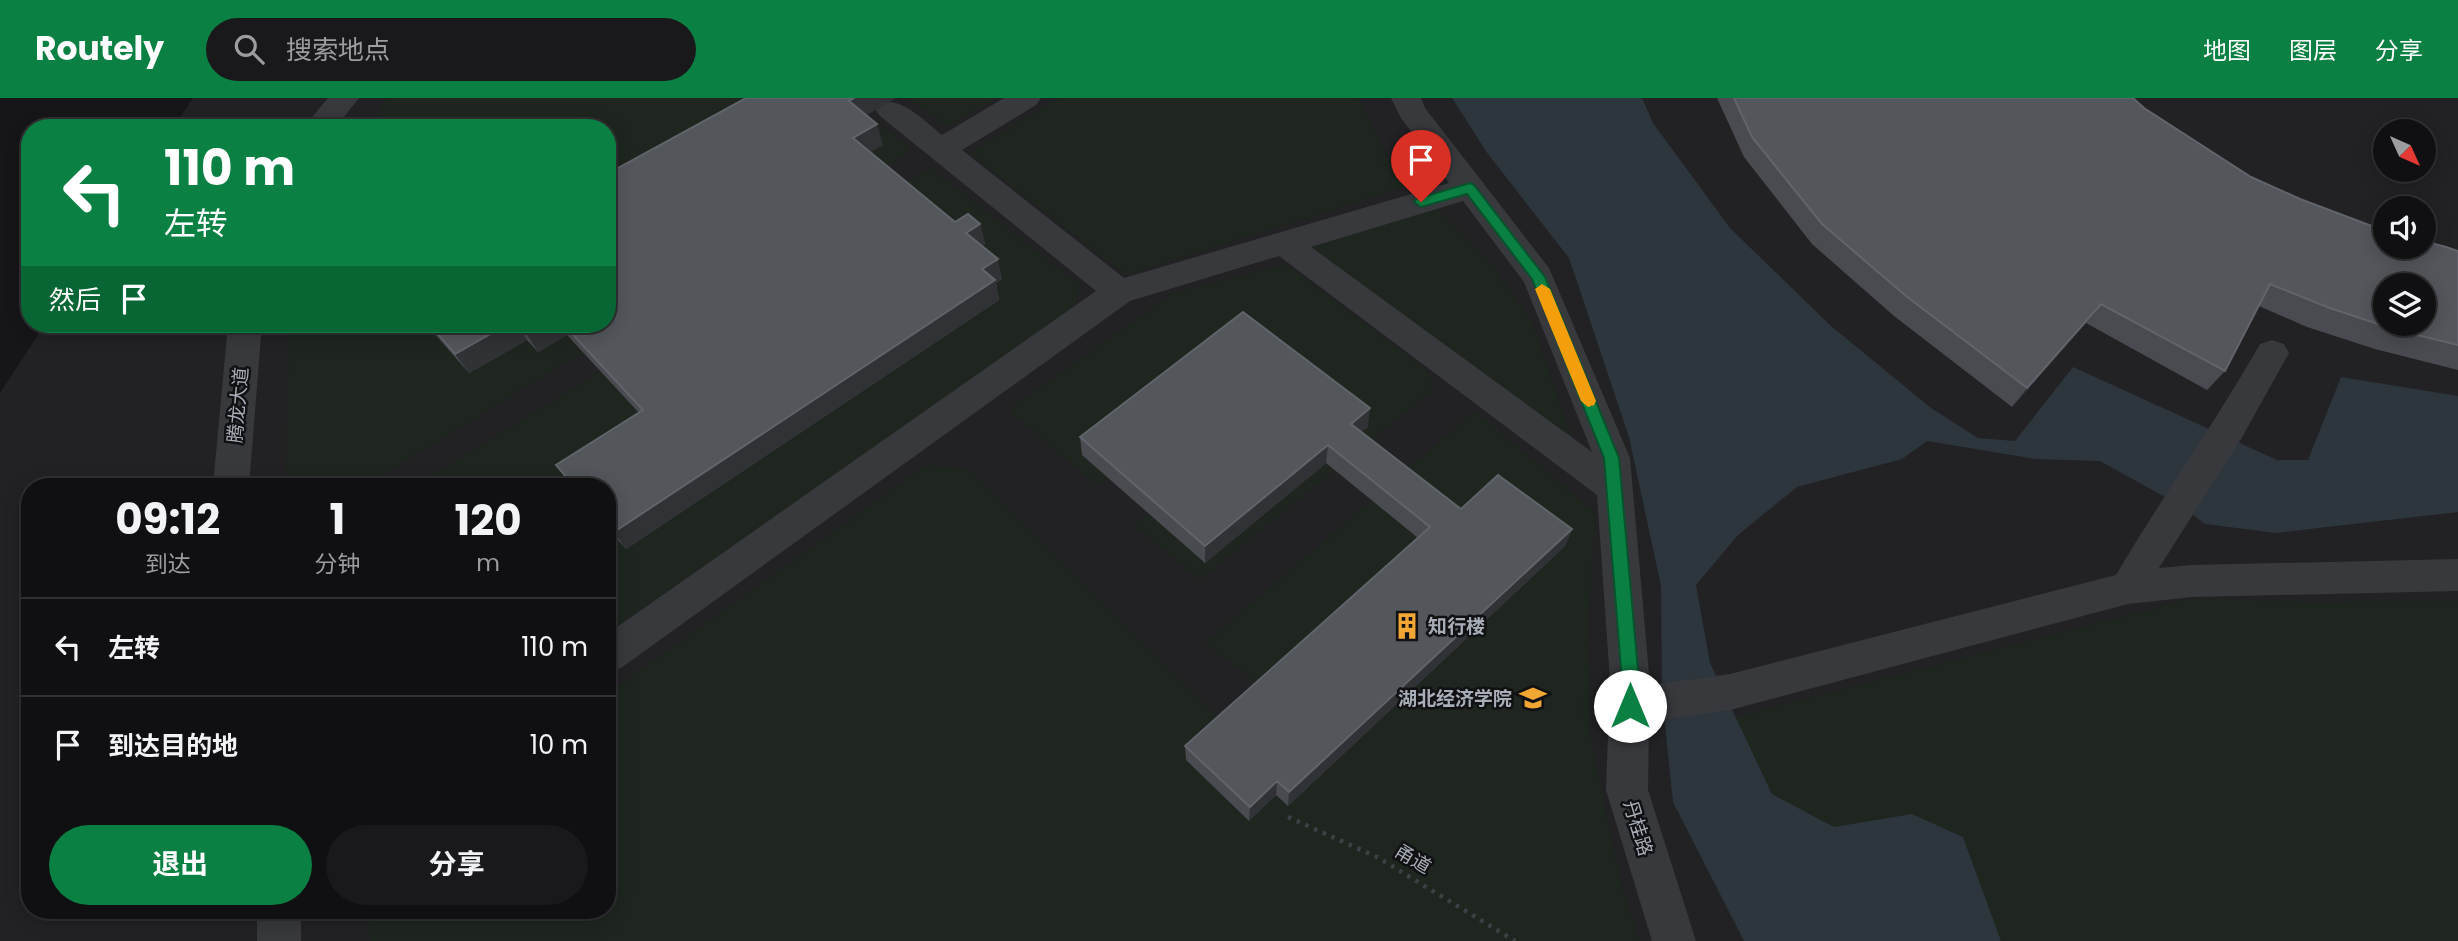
<!DOCTYPE html>
<html lang="zh">
<meta charset="utf-8">
<style>
:root{--surface:#101012;--page:#19191b;--text:#f1f3f6;--muted:#9c9d9f;--line:#303032;--accent:#0b8043}
body{margin:0;font-family:Poppins,"Noto Sans SC",sans-serif;background:var(--page);color:var(--text);height:100vh;display:flex;flex-direction:column;font-size:26px;white-space:nowrap}
*{box-sizing:border-box;margin:0}
p{font-size:23px;color:var(--muted)}
.icon{flex:none;width:38px;height:38px;fill:none;stroke:currentColor;stroke-width:2;stroke-linecap:round;stroke-linejoin:round}
.map{position:relative;flex:1;overflow:hidden}
.side{position:absolute;left:21px;top:380px;width:595px;height:441px;display:flex;flex-direction:column;background:var(--surface);border-radius:28px;box-shadow:0 4px 18px #0003,0 0 0 2px var(--line)}
.side>*{flex:none}
.banner{position:absolute;left:21px;top:21px;width:595px;height:214px;border-radius:28px;box-shadow:0 4px 18px #0003,0 0 0 2px var(--line);background:#0b8043;color:#fff;overflow:hidden}
.needle{width:46px;rotate:135deg}
.controls{position:absolute;left:2373px;top:21px;display:grid;gap:14px}
.controls a{display:grid;place-items:center;width:63px;height:63px;border-radius:50%;background:var(--surface);box-shadow:0 4px 18px #0003,0 0 0 2px var(--line);font-size:35px}
.pin{position:absolute;display:grid;place-items:center;width:60px;height:60px;color:#fff;margin:-72px -30px;border-radius:50% 50% 50% 0;rotate:-45deg;box-shadow:0 0 7px #0007}
.pin .icon{rotate:45deg}
.me{position:absolute;width:77px;margin:-38px;rotate:0deg;stroke-linejoin:round;filter:drop-shadow(0 0 5px #0008)}
.turn{display:flex;align-items:center;gap:24px;height:147px;padding:0 28px;font-size:32px}
.turn .icon{width:91px;height:91px;stroke-width:2.5}
.turn b{display:block;font-size:49px;line-height:60px}
.then{display:flex;align-items:center;height:66px;padding:0 28px;background:#0003;gap:14px;font-size:26px}
.eta{display:flex;justify-content:space-evenly;align-items:center;height:119px;text-align:center}
.eta b{font-size:42px;font-weight:700;line-height:49px}
.button{display:flex;gap:14px;margin-top:auto;padding:14px 28px}
.button a{flex:1;height:80px;border-radius:42px;background:var(--accent);color:#fff;font-size:28px;font-weight:700;line-height:80px;text-align:center}
.button a+a{background:var(--page);color:var(--text)}
ul{padding:0;list-style:none}
li{display:flex;align-items:center;gap:21px;height:98px;padding:0 28px;border-top:2px solid var(--line)}
li div{flex:1}
li b{display:block;font-size:26px}
li em{font-style:normal}
header{display:flex;align-items:center;gap:42px;box-sizing:border-box;height:98px;padding:0 35px;background:var(--accent);color:#fff}
header strong{font-size:33px}
nav{display:flex;gap:38px;margin-inline-start:auto;font-size:24px}
.search{width:490px;height:63px;background:var(--page);display:flex;align-items:center;gap:18px;box-sizing:border-box;padding:0 24px;border-radius:38px;color:var(--muted);font-size:26px}
.map>svg:first-child{display:block}
.built{fill:#222225;fill-rule:evenodd}
.green{fill:#1e261f}
.water{fill:#2c363c}
.lines{fill:none;stroke-linecap:round;stroke-linejoin:round}
.path{stroke:#3d4044;stroke-width:4.5;stroke-dasharray:3.5 6;stroke-linecap:butt}
.street{fill:#37393d;fill-rule:evenodd}
.wall{fill:#494b50}
.shaded-wall{fill:#303235}
.building{fill:#53565b;stroke:#61646a;stroke-width:2;fill-rule:evenodd}
.route{fill:#0b8043;stroke:#07532c;stroke-width:2}
.slow{fill:#f59e0b}
.labels{text-anchor:middle;dominant-baseline:central;stroke-width:5;stroke-linejoin:round;paint-order:stroke}
.street-label{font-size:19px;fill:#a8aeb8;stroke:#111113}
.poi-label{font-size:19px;font-weight:bold;fill:#a8aeb8;stroke:#111113;text-anchor:start}
</style>
<header>
<strong>Routely</strong>
<div class="search"><svg class="icon" aria-label="search" viewBox="0 0 24 24"><circle cx="10" cy="10" r="6"/><path d="M15 15l6 6"/></svg>搜索地点</div>
<nav><a>地图</a><a>图层</a><a>分享</a></nav>
</header>
<div class="map">
<svg width="2458" height="843" viewBox="0 0 2458 843">
<rect width="100%" height="100%" fill="#161618"/>
<path class="built" d="M193,0H2458V843H0V295L45,226H607V30H173ZM2385,33H2424V72H2385ZM2385,110H2424V149H2385ZM2385,187H2424V226H2385ZM30,388H607V812H30Z"/>
<path class="green" d="M388,0H848L912,52L365,388H286L289,226H607V30H369Z
M909,0H996L947,29Z
M1058,0H1358L1384,53L1422,84L1126,177L969,55Z
M930,69L1080,187L1076,205L1060,221L607,535V388H415Z
M1437,110L1493,168L1532,224L1575,347L1309,148Z
M1286,166L1430,274L1433,292L1200,482L1134,427L1149,415L1109,379L1096,387L1008,312L1173,195Z
M1475,313L1595,414L1589,520L1590,637L1620,780L1639,843H370L368,812H607V596L926,367L967,370L1224,626L1264,590L1205,545Z
M2193,500L2317,504L2458,502V843H2001L1963,739L1912,716L1834,729L1772,696L1735,619Z"/>
<path class="water" d="M1452,0H1642L1653,25L1730,130L1831,228L1931,310L1978,340L2015,343L2073,269L2277,362H2308L2341,279L2458,298V414L2276,435L2205,426L2183,409L2100,363L2035,361L1927,343L1902,361L1797,389L1738,437L1696,487L1710,565L1772,696L1834,729L1912,716L1963,739L2001,843H1744L1673,704L1662,598L1661,488L1629,339L1569,160L1488,56Z"/>
<g class="lines">
<path class="path" d="M1288,719L1377,759L1515,843"/>
<path class="street" d="M328,0H359L335,30H303Z
M1004,0H1041L1036,7L962,52L1124,180L1449,85L1401,20L1391,0H1421L1425,10L1549,170L1630,360L1650,587L1730,576L2116,477C2162,399 2215,325 2260,246L2272,242L2284,246L2289,255L2241,341L2159,470L2192,467L2458,461V493L2192,499L2128,506L1730,612L1649,624L1648,692L1696,843H1652L1606,692L1610,583L1597,397L1279,158L1130,203L621,570L607,575V536L1096,193L880,18L875,11L880,4C904,0 924,23 942,37ZM1463,103L1524,184L1592,354L1311,149Z
M228,226H262L249,388H213Z
M257,812H301V843H257Z"/>
</g>
<path class="wall" d="M1717,0H2133L2144,10L2251,79L2385,149L2458,153V272L2375,251L2307,229L2259,208L2225,273L2207,292L2086,225L2012,309L1894,218L1812,146L1744,59Z
M866,17L883,47L870,54L955,124L980,126L985,146L982,148L1002,181L996,185L999,202L626,451L607,430V388H571L556,367L639,315L567,237L538,254L527,242L469,275L426,226H607Z
M1368,329L1361,334L1461,411L1572,431L1565,448L1288,708L1276,697L1249,723L1186,662L1185,648L1418,440L1326,365L1205,465L1082,357L1080,339Z"/>
<path class="shaded-wall" d="M854,0H896L855,24L849,3Z
M877,26L883,47L860,60L853,40Z
M980,126L985,146L970,155L966,135Z
M998,161L1002,181L996,185L999,202L626,451L614,434L982,171Z
M2101,206L2086,225L2012,309L2027,290Z
M508,226H517L527,242L469,275L455,256Z
M542,226H560L567,237L538,254L526,235Z
M1370,310L1368,329L1348,344L1351,326Z
M1328,347L1326,365L1205,465V448Z
M1572,431L1565,448L1288,708L1289,694Z
M1277,683L1276,697L1249,723L1250,709Z"/>
<path class="building" d="M746,0H854L849,3L877,26L853,40L955,124L968,116L980,126L966,135L998,161L982,171L995,182L614,434L607,427V388H574L556,367L643,312L563,226H607V76Z
M1734,0H2133L2144,10L2251,79L2300,101L2385,133V149H2424V143L2446,149L2458,153V247L2396,232L2327,209L2270,186L2225,273L2101,206L2027,290L1906,198L1822,126L1752,39ZM2385,187H2424V226H2385Z
M1243,214L1370,310L1351,326L1461,411L1498,377L1572,431L1289,694L1277,683L1250,709L1185,648L1430,429L1328,347L1205,448L1080,339Z
M429,226H508L455,256Z
M517,226H542L526,235Z"/>
<path class="route" d="M1470,85L1474,87L1545,179L1619,360L1639,583L1636,613L1630,616L1623,613L1621,608L1622,583L1604,360L1532,181L1467,96L1421,109L1414,104L1416,101Z"/>
<path class="slow" d="M1542,186L1550,191L1596,303L1594,307L1588,309L1581,303L1535,191Z"/>
<defs>
<symbol id="building-bare" viewBox="-9 -9 18 18"><path d="M-4-6H4V6H1V3H-1V6H-4ZM-2.5-4.3h1.7v1.8h-1.7ZM.8-4.3h1.7v1.8H.8ZM-2.5-1h1.7V.8h-1.7ZM.8-1h1.7V.8H.8Z" fill="#f2a734" stroke="#111113" stroke-width="2.5" paint-order="stroke"/></symbol>
<symbol id="university-bare" viewBox="-9 -9 18 18"><path d="M0-5L7-2L0 1L-7-2ZM-4 1L0 2.5L4 1V4Q0 6-4 4Z" fill="#f2a734" stroke="#111113" stroke-width="2.5" paint-order="stroke"/></symbol>
</defs>
<g fill-rule="evenodd">
<use href="#building-bare" x="1388" y="509" width="38" height="38"/>
<use href="#university-bare" x="1514" y="581" width="38" height="38"/>
</g>
<g class="labels">
<g class="street-label">
<text transform="translate(238 307) rotate(-85)">腾龙大道</text>
<text transform="translate(1638 730) rotate(73)">丹桂路</text>
<text transform="translate(1413 761) rotate(31)">甬道</text>
</g>
<g class="poi-label">
<text x="1428" y="528">知行楼</text>
<text x="1512" y="600" text-anchor="end">湖北经济学院</text>
</g>
</g>
</svg>
<div class="controls">
<a><svg class="needle" viewBox="-14 -14 28 28"><path d="M0-13l5 13h-10z" fill="#e53935"/><path d="M0 13l5-13h-10z" fill="#9c9d9f"/></svg></a>
<a><svg class="icon" aria-label="sound" viewBox="0 0 24 24"><path d="M4 9h4l5-4v14l-5-4H4zM17 9q2 3 0 6"/></svg></a>
<a><svg class="icon" aria-label="layers" viewBox="0 0 24 24"><path d="M12 4l9 5-9 5-9-5zM3 14l9 5 9-5"/></svg></a>
</div>
<div class="pin" style="left:1421px;top:104px;background:#d93025"><svg class="icon" aria-label="arrive" viewBox="0 0 24 24"><path d="M6 21V4h12l-3 4 3 4H6"/></svg></div>
<svg class="me" style="left:1630px;top:608px" viewBox="-20 -20 40 40"><circle r="19" fill="#fff"/><path d="M0-13L10 11 0 6-10 11z" fill="#0b8043"/></svg>
<div class="banner">
<div class="turn"><svg class="icon" aria-label="left" viewBox="0 0 24 24"><path d="M17 20v-9H6M10 6l-5 5 5 5"/></svg><div><b>110 m</b>左转</div></div>
<div class="then">然后<svg class="icon" aria-label="arrive" viewBox="0 0 24 24"><path d="M6 21V4h12l-3 4 3 4H6"/></svg></div>
</div>
<section class="side">
<div class="eta">
<div><b>09:12</b><p>到达</p></div>
<div><b>1</b><p>分钟</p></div>
<div><b>120</b><p>m</p></div>
</div>
<ul>
<li><svg class="icon" aria-label="left" viewBox="0 0 24 24"><path d="M17 20v-9H6M10 6l-5 5 5 5"/></svg><div><b>左转</b></div><em>110 m</em></li>
<li><svg class="icon" aria-label="arrive" viewBox="0 0 24 24"><path d="M6 21V4h12l-3 4 3 4H6"/></svg><div><b>到达目的地</b></div><em>10 m</em></li>
</ul>
<div class="button"><a>退出</a><a>分享</a></div>
</section>
</div>
